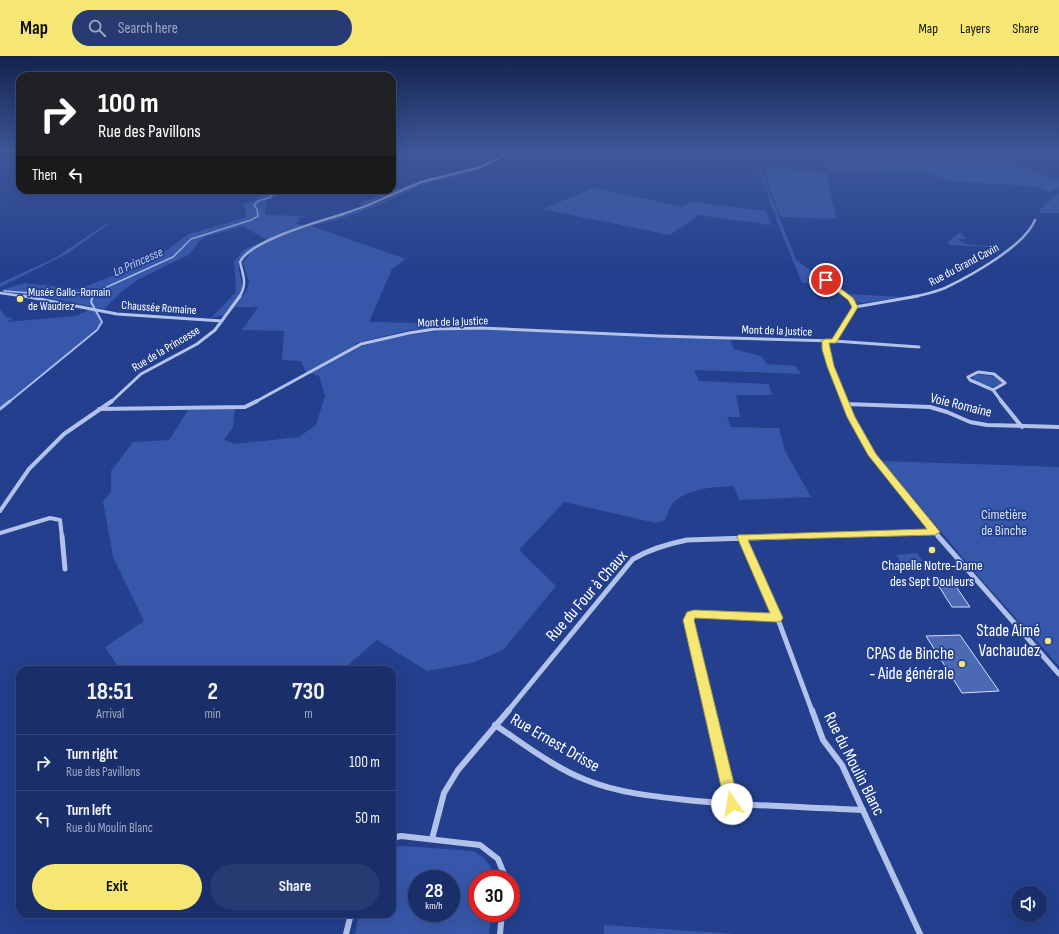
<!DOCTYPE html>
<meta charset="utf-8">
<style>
:root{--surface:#1a2f6a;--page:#273b72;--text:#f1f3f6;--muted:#9fa9c1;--line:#384a7e;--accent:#f6e775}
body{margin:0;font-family:"Sofia Sans Condensed",sans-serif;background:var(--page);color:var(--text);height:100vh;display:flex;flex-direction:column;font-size:15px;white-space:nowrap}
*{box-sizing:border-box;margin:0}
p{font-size:13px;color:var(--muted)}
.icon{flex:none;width:22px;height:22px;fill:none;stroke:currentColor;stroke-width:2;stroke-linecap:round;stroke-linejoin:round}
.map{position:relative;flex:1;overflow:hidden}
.panel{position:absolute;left:16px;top:610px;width:380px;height:252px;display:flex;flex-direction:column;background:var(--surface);border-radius:12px;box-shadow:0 4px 16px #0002,0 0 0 1px var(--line)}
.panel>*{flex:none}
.guide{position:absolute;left:16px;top:16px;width:380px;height:122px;border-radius:12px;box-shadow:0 4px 16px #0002,0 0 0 1px var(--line);background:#202124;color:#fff;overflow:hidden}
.tools{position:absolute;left:1011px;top:830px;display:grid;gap:8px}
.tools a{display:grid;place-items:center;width:36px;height:36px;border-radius:50%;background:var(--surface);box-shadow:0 4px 16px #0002,0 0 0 1px var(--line);font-size:20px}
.speed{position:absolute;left:408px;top:814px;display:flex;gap:8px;font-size:20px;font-weight:700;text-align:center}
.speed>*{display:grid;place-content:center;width:52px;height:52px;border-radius:50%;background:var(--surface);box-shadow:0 4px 16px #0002,0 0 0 1px var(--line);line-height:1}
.speed small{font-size:10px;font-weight:400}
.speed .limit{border:6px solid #d22;background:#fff;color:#111}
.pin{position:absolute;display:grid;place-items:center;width:34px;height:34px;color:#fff;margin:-17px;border:2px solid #fff;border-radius:50%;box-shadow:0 1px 4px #0007}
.me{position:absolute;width:44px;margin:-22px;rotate:347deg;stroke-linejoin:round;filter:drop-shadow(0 0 3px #0008)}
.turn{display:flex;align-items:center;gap:14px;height:84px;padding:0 16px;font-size:18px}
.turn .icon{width:52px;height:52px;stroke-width:2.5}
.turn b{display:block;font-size:28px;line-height:34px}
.then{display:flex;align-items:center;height:38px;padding:0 16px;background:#0003;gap:8px;font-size:15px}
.eta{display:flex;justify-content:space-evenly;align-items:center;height:68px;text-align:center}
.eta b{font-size:24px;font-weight:700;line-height:28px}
.action{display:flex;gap:8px;margin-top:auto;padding:8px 16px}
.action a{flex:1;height:46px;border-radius:24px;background:var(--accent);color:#111;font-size:16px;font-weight:700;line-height:46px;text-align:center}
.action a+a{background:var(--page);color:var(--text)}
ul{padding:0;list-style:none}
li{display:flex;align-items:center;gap:12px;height:56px;padding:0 16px;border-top:1px solid var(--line)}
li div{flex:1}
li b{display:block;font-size:15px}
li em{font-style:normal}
header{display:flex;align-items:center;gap:24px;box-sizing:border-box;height:56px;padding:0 20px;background:var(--accent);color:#111}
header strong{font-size:19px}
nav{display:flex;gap:22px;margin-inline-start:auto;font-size:14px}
.search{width:280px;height:36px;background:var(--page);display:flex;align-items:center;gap:10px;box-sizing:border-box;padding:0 14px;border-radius:22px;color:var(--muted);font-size:15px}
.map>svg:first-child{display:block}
.green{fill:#3758aa;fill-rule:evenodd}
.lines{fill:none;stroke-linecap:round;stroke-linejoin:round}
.stream-far2{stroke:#a6bbec;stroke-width:1.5}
.stream-far1{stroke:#a6bbec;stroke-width:2}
.stream{stroke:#a6bbec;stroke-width:3}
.building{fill:#4c69b4;stroke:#d7e0f8}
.minor-far5{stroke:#b2c2eb;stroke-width:2}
.minor-far4{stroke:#b2c2eb;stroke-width:2.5}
.minor-far3{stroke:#b2c2eb;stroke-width:3}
.minor-far2{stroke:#b2c2eb;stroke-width:4}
.minor-far1{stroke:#b2c2eb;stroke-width:5}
.minor{stroke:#b2c2eb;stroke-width:6}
.route{fill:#f6e775;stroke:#a0964c}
.poi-dot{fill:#f6e775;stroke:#233f8d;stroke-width:1.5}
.labels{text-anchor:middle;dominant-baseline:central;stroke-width:3.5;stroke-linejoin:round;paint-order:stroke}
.far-street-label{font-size:12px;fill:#fff;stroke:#233f8d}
.far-poi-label{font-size:12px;fill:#fff;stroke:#233f8d;text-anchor:start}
.far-water-label{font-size:13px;font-style:italic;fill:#becdf2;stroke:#233f8d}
.street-label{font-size:14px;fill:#fff;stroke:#233f8d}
.park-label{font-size:14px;fill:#d7e0f8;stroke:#233f8d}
.poi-label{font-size:14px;fill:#fff;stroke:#233f8d}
.near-street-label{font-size:17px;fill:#fff;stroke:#233f8d}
.near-poi-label{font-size:17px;fill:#fff;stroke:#233f8d;text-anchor:end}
</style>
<header>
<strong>Map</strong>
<div class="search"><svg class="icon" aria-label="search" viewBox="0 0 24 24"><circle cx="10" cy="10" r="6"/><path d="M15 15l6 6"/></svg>Search here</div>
<nav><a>Map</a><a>Layers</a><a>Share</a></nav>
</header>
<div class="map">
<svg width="1059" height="878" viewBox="0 0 1059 878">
<rect width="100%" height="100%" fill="#233f8d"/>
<path class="green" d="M401,95H425L392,105V98Z
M512,95H516L494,107L478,114L421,129L380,149L340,163L311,170L406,203L392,213L369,266L432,267L453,271L410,274L356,287L353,292C392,282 422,275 462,273L730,283L734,293L761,300L767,308L796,310L801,318L694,314L699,325L769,328L772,339H736L740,361H727L731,371L779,372L785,395L811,441L739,444L734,430C714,431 688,432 673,447C670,451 667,459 665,464L656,467L564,446L519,494L556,530L503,594L472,607L427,615L377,584L342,614H126L119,612L105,591L144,565L113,501L103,445L111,436V415L133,386L169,384L188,354L235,353L233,371L224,384L235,388L299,381L316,369L325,340L319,320L306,316L301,305L282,304L284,275L242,274L258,251H234L247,234L249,226L243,207L253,193L285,178L357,155L388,142L420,127L469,115L490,108Z
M838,95H1004L1017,109L1059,125V132L1049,136L1035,130L947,125L925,116L832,114L834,118H826L837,163L781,161L769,131L765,112L829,116L818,97H857L858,96Z
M757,109L762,112L764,122L796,204L830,228L802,227L781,176Z
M438,121L414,128L363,150L357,148L410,128Z
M594,132L683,151L692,146L766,155L771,169L699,159L670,179L542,153Z
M269,134H288L267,145L265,148V159L307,160L297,163L300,165L295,167L304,170C288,176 246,189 239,205C237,210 242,226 243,233L224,259L211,262L235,237L236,232L234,206L243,194L267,184L243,170L207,180L199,185L190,198L139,223L121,236L104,253L33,239L2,236V234L24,227L79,233L135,211L157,201L189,178L245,162L246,155L242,148L251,145Z
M1059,137V157H1040L1039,154Z
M106,168H109L67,198L0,231V227L53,203Z
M960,176L966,183H957L965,188L1005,192L949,189L948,186Z
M846,238L903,241L862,247L855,246Z
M0,253L6,261L13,262L7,266L76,260L89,254L97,255V256L101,267L95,274L57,306L0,352Z
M978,318L995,321L1002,327C993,334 980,330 973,323V320Z
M882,405L1059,411V610L979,521Z
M917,497L923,505L901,507L896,499Z
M404,790L472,795C484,800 493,809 493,823H477V857H491L489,878H355L359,858H392V791ZM417,823H451V857H417Z
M604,869L736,878H604Z"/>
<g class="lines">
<path class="stream-far2" d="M392,101L411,98L413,95
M4,235L57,239L97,234
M93,241L96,236L173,201L191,183L251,164L258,160L257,153L254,149L258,145L271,141L273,136L279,134"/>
<path class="stream-far1" d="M9,346L97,274L102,266L91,246L93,240"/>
<path class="stream" d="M0,353L10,345"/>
</g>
<path class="building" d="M938,529H955L970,551H952Z
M960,579L999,635L962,637L926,580Z"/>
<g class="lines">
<path class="minor-far5" d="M340,159L366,150L421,126L481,111L511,95"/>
<path class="minor-far4" d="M826,224L848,241
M0,237L29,241
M239,241C248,229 243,219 240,206C249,185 320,165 343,158
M912,241C923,239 935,236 945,232C970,220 1025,190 1035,164"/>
<path class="minor-far3" d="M24,240L117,258L222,265
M847,240L855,251
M855,251L918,240
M825,285C825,306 837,327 845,346
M834,285L855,251
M978,316L994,318L1005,327L993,334L970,324L968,321Z
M993,334L1002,346
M111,346L141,318L197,288L215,274L240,240
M255,346L361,288L409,277L435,273L480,272L659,280L834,285L919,291"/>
<path class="minor-far2" d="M844,345L851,361L872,399L939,481
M1001,345L1022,371
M846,348L930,351L947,356L970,366L987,369L1059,371
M99,353L245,351L257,345
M0,455L29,413L64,378L112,345
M0,477L50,462L60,464L62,481
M781,481L935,476"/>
<path class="minor-far1" d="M62,480L65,513
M938,480L1059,618
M742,481L779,566L812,655
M508,655L633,503C650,493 667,488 687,484L812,480
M711,655L689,561L694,558L777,562"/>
<path class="minor" d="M710,654L732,748
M812,654L823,684L842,709L920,878
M495,669C524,688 553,711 586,724C621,738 659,741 696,745C752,750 807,751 863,754
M392,782L401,780L480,789L498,803L506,823
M432,783L444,737L458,714L509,654
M346,878L351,858
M500,878L502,857"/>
</g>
<linearGradient id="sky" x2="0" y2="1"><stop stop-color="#13234e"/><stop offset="0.44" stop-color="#3f589a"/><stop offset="1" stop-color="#3f589a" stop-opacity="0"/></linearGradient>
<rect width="1059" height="218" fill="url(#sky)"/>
<path class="route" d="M824,223H828L853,242L858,251L836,287H829L834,310L855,361L876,398L940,476L935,479L748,484L783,562L781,565L777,566L695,562L694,564L739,748L737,753L732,755L727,753L725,748L683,564L687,556L694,554L770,557L737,481L738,479L927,473L868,399L847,361L827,310L822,293V285L825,283H832L852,251L848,244L824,225Z"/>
<g class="poi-dot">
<circle cx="20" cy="243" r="4"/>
<circle cx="932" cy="494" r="4"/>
<circle cx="1048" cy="585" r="4"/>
<circle cx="962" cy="608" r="4"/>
</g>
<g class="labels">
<g class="far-street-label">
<text transform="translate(964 209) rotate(-28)">Rue du Grand Cavin</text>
<text transform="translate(159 252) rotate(4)">Chaussée Romaine</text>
<text transform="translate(453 266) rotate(-2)">Mont de la Justice</text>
<text transform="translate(777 275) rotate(2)">Mont de la Justice</text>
<text transform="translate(166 293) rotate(-31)">Rue de la Princesse</text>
</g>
<g class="far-poi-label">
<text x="28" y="236">Musée Gallo-Romain<tspan x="28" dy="14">de Waudrez</tspan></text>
</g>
<g class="far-water-label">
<text transform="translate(138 206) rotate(-24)">La Princesse</text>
</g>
<g class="street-label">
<text transform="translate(961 349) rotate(14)">Voie Romaine</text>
</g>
<g class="park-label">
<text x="1004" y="458">Cimetière<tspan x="1004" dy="16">de Binche</tspan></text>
</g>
<g class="poi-label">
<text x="932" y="509">Chapelle Notre-Dame<tspan x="932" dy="16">des Sept Douleurs</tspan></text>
</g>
<g class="near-street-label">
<text transform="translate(587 540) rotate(-49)">Rue du Four à Chaux</text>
<text transform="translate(555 687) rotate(30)">Rue Ernest Drisse</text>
<text transform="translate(854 708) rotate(63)">Rue du Moulin Blanc</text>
</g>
<g class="near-poi-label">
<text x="1040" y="575">Stade Aimé<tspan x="1040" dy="20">Vachaudez</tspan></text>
<text x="954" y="598">CPAS de Binche<tspan x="954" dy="20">- Aide générale</tspan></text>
</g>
</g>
</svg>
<div class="tools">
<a><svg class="icon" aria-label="sound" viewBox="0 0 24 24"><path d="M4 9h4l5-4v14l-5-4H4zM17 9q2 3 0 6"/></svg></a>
</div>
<div class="speed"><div>28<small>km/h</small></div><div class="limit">30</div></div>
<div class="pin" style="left:826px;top:224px;background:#d93025"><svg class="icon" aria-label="arrive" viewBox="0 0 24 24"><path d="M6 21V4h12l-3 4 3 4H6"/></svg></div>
<svg class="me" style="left:732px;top:748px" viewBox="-20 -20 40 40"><circle r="19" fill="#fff"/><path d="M0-13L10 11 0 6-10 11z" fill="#f6e775"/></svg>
<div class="guide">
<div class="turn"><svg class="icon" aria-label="right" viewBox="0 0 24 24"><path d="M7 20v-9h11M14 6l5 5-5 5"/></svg><div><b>100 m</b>Rue des Pavillons</div></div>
<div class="then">Then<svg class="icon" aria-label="left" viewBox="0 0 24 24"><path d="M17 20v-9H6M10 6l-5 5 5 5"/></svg></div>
</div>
<section class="panel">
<div class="eta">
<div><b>18:51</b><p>Arrival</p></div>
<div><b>2</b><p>min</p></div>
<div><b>730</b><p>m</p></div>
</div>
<ul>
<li><svg class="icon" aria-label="right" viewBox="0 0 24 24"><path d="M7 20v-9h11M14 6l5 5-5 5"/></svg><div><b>Turn right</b><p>Rue des Pavillons</p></div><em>100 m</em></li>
<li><svg class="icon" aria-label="left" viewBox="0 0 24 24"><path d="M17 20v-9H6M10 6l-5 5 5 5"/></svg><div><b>Turn left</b><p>Rue du Moulin Blanc</p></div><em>50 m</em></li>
</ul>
<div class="action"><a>Exit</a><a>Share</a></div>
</section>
</div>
